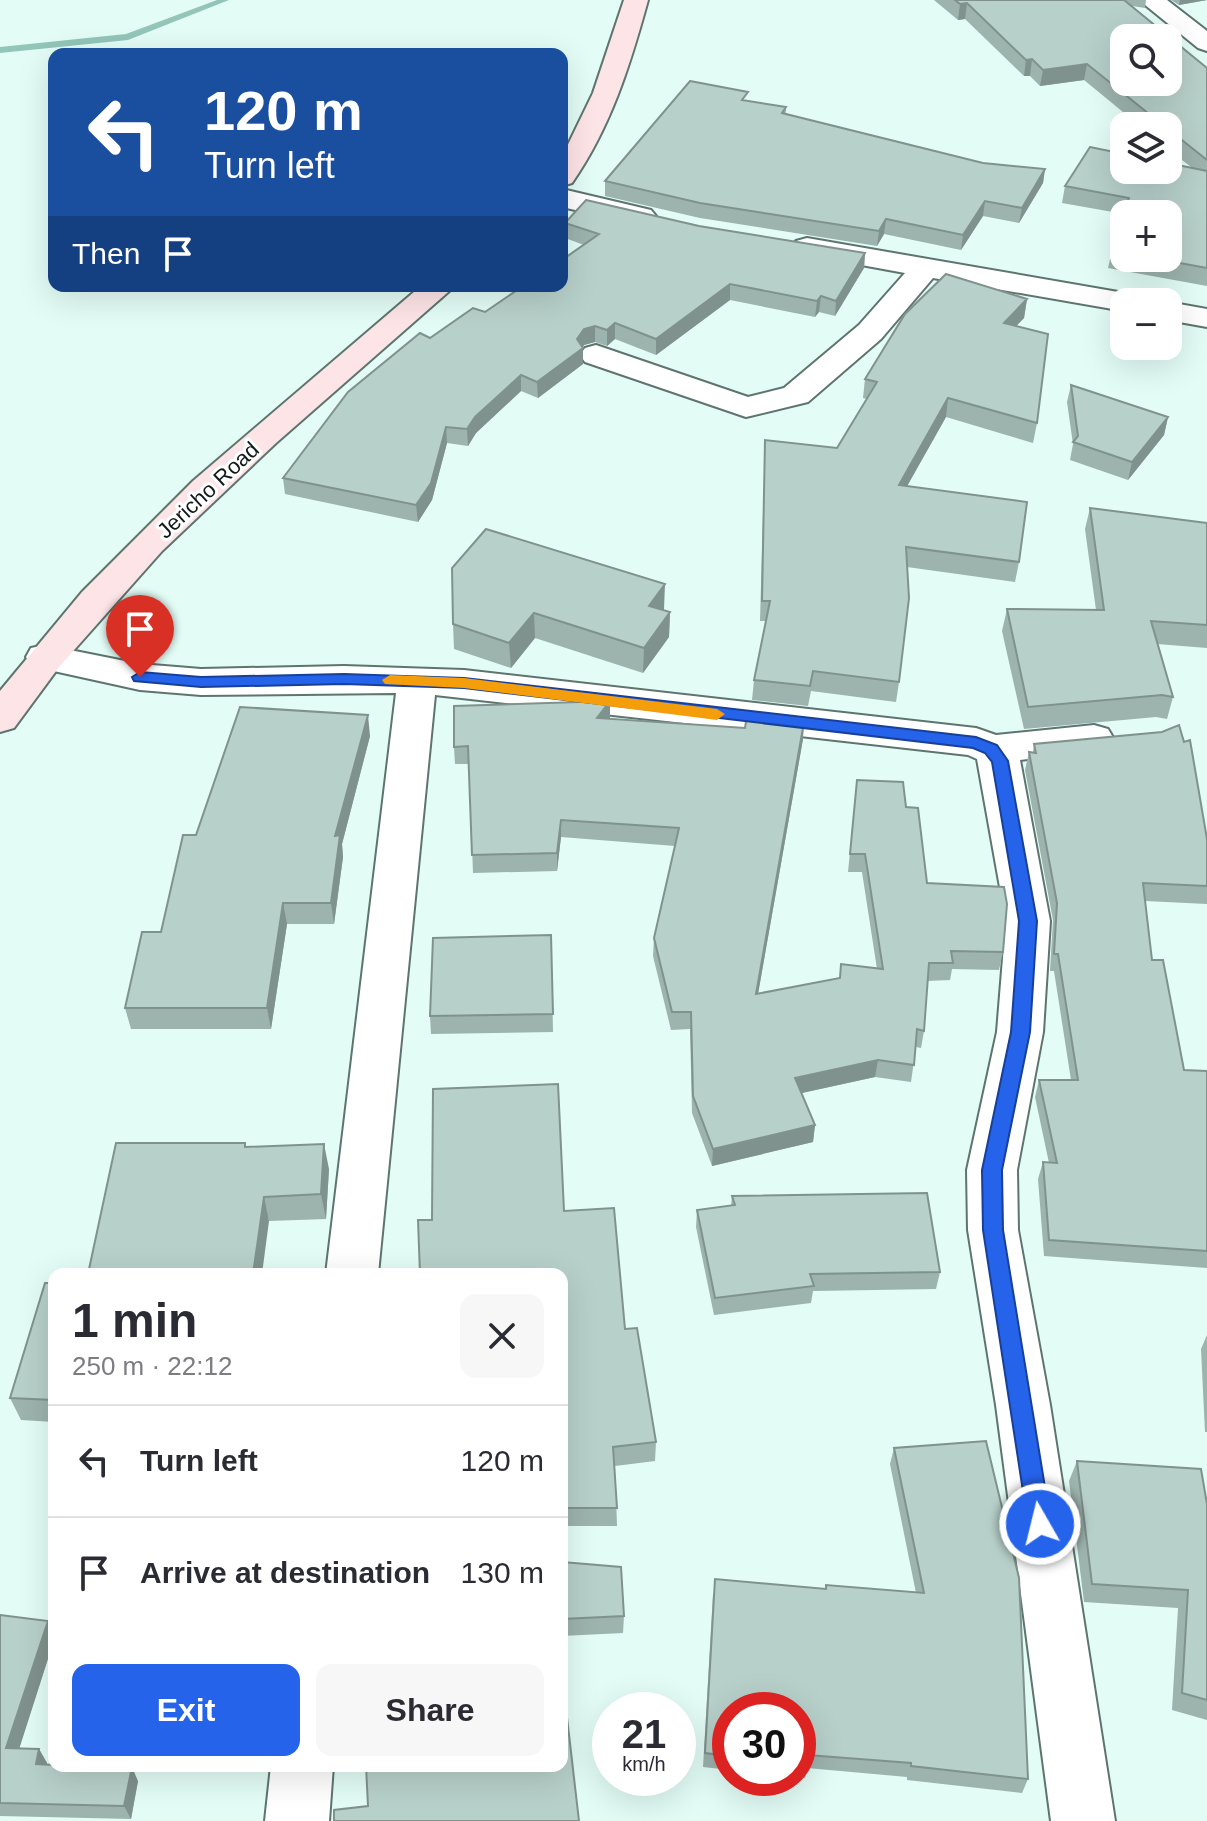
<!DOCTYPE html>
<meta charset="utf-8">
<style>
:root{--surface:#fff;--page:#f7f7f7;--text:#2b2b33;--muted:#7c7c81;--line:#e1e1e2;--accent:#2563eb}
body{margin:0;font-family:Arial,sans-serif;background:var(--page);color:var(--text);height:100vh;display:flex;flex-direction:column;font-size:30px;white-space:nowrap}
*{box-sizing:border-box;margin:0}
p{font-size:26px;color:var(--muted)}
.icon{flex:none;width:44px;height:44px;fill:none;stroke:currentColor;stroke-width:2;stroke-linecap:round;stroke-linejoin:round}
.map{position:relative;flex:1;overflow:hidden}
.details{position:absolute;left:48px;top:1268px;width:520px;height:504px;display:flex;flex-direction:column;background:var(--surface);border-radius:16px;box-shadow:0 8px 32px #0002}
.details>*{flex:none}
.banner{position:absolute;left:48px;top:48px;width:520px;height:244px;border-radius:16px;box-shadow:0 8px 32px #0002;background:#1a4fa0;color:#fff;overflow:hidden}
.buttons{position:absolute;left:1110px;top:24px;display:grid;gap:16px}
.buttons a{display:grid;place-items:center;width:72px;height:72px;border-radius:16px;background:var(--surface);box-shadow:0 8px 32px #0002;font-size:40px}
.speed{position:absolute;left:592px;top:1692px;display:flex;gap:16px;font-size:40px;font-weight:700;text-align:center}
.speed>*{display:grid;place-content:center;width:104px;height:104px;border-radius:50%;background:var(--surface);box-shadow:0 8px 32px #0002;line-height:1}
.speed small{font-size:20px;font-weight:400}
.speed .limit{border:12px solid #d22;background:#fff;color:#111}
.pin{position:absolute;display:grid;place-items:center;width:68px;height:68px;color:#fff;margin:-82px -34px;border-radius:50% 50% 50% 0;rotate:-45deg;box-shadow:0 0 8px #0007}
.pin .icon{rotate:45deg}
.me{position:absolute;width:88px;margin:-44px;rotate:352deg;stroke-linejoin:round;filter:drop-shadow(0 0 6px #0008)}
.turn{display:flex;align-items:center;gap:28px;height:168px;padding:0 24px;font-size:36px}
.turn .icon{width:104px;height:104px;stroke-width:2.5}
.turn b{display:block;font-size:56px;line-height:68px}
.then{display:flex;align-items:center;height:76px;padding:0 24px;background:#0003;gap:16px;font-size:30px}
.round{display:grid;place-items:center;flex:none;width:84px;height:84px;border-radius:16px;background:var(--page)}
.summary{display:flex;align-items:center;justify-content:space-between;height:136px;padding:0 24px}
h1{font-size:48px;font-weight:800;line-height:60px}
.action{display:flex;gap:16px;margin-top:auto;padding:16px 24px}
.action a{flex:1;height:92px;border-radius:16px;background:var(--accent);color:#fff;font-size:32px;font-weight:800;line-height:92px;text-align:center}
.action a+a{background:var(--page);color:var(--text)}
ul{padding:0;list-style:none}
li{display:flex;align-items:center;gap:24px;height:112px;padding:0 24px;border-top:2px solid var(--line)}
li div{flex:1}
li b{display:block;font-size:30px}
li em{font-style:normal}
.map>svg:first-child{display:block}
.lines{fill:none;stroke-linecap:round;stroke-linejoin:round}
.stream{fill:#93c5b9;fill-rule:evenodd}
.street-casing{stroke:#5e746f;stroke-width:4}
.secondary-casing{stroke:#5e746f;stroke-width:4}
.street{fill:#fff;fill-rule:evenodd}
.secondary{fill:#fde4e7;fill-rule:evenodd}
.wall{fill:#9db3ad}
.shaded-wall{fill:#80928d}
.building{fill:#b7d0c9;stroke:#80928d;stroke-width:2;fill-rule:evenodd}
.route{fill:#2563eb;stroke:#184099;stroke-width:2}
.slow{fill:#f59e0b}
.labels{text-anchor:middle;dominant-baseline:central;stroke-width:6;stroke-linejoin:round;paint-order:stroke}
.far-street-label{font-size:22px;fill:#111a18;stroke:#fff}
</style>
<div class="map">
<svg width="1207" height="1821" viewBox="0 0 1207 1821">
<rect width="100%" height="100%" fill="#e3fcf6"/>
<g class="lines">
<path class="stream" d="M217,0H229L128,40L0,53V47L126,34Z"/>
<defs>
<path id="street" d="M1139,0H1167L1207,31V51L1198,48Z
M562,189L651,210L656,216L651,222L641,225L562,207Z
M807,238L1124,293L1135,295L1140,302H1124V311L933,278L881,339L808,402L746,417L585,362L580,355L585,348L596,345L748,397L784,388L859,325L905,273L796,253L792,247L796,241Z
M1166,302H1168L1207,309V327L1168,320Z
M45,645L140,664L201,669L344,666L464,670L976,728L996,735L1094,725L1108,729L1114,739L1108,749L1020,760L1050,921L1043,1032L1017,1170L1018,1230L1050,1405L1115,1821H1051L996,1405L968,1230L967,1170L997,1032L1006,921L977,759L968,755L435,695L378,1274H326L396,693L201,695L140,690L31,666L26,657L31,648Z
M271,1766H333L329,1821H265Z"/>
<path id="secondary" d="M624,0H648C630,65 611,127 572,183L562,186V157L593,93Z
M421,286H455L276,443L162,551L59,667L14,728L0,732V691L82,592L193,481Z"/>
</defs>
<use href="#street" class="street-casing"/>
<use href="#secondary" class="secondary-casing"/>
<use href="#street" class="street"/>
<use href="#secondary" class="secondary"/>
</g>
<path class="wall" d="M934,0H1146L1145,8L1132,6L1207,68V286L1108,268L1112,250L1124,223V258H1168V214H1124V223H1122L1124,214L1062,203L1065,186L1191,167L1168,149V126H1140L1084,80L1040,86L1030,76H1024L965,19L958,20Z
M1171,0H1207L1179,5Z
M748,101L786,107V114L983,163L1045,169L1043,183L1019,223L983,216L961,250L884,234L877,246L700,218L605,196V181Z
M565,223L699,226L865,253L864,268L835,316L819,312L815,317L730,300L656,355L615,339L607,346L595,342L584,345L582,348L583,364L538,398L521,391L476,433L468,446L447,443L432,500L418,522L285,494L283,478L430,338L485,312L584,245L565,238Z
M1027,299L1024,318L1016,326L1037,423L1033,443L946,417L907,486L1019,562L1015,582L907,567L899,682L896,702L811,691L808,706L752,700L754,680L766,621H760L765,440L837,448L867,399L863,398L865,379Z
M1071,385L1168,417L1164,435L1128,480L1070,460L1073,444L1067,402Z
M1090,508L1207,523V648L1157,644L1173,697L1167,719L1156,717L1024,729L1002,631L1007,609L1096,610L1085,529Z
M452,568L664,609V610L670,612L669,637L643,673L535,638L511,668L454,649L453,624Z
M370,736L342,844L343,857L334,924H287L271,1029H131L125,1008L161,932L196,835Z
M803,739L758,994L839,978L877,969L862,872H848L857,780L906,807L927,883L1003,952L999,970L952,969L950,980L927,981L924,1031L921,1048L916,1047L911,1082L875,1077L801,1093L815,1125L813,1142L712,1166L692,1113L690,1029L671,1030L653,956L654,938L675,846L561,837L557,871L473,873L469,764H455L454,747Z
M1034,744L1207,839V904L1145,901L1152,960L1184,1070L1207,1071V1268L1044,1256L1038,1179L1043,1162L1049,1163L1035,1097L1039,1080H1071L1054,971H1050L1053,920L1025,770L1029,752H1033Z
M551,935L553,1032L431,1034L430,1016Z
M246,1147L329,1169L326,1219L269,1221Z
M732,1196L940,1272L936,1289L813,1291L811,1303L714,1315L696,1227L697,1210L731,1206Z
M564,1211L625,1329L656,1442L655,1461L615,1466L617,1526H562V1274L432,1220Z
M54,1283V1422L21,1420L10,1398Z
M1207,1335V1432H1205L1201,1349Z
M894,1448L1028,1779L1022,1793L907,1780V1777L807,1768L805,1778L798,1777V1710H730V1770L703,1767L713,1594L826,1589V1585L916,1593L890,1464Z
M1077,1461L1207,1504V1720L1172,1710L1178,1608L1084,1602L1069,1481Z
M562,1562L624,1616L623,1633L562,1636Z
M0,1615L54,1634V1640L19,1748L39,1749L47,1763V1765L138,1781L131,1819L0,1816Z"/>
<path class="shaded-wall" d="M1180,0H1207L1179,5Z
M967,3L965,19L958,20L960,4Z
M1032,59L1030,76H1024L1026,60Z
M1087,64L1084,80L1040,86L1043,70Z
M1045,169L1043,183L1019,223L1022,208Z
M985,201L983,216L961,250L963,235Z
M886,219L884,234L877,246L879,231Z
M865,253L864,268L835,316L836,301Z
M730,284V300L656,355V339Z
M821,296L819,312L815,317L817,301Z
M1027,299L1024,318L1001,342L1004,323Z
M615,323V339L607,346V330Z
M595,326V342L584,345L582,348H583V364L538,398L537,382L577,339L584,329Z
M521,375V391L476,433L468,446L467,429L475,417Z
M948,398L946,417L897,504L899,485Z
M1168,417L1164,435L1128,480L1132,462Z
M446,427L447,443L432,500L418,522L416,505Z
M665,584L664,609L648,631L649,606Z
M670,612L669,637L643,673L644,648Z
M534,613L535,638L511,668L509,643Z
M610,701V719L597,718Z
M368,715L370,736L342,844L343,857L334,924L331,903L335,836Z
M804,722L803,739L755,1011L756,994Z
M561,820V837L557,871V853Z
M283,903L287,924L271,1029L267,1008Z
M878,1060L875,1077L793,1095L795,1078Z
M815,1125L813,1142L712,1166L713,1149Z
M324,1144L329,1169L326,1219L321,1194Z
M264,1197L269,1221L262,1274H253Z
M48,1621L54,1634V1640L15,1762L6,1748Z
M39,1749L47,1763L44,1778L36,1764Z
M132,1767L138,1781L131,1819L124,1806Z"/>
<path class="building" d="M955,0H1124L1207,68V160L1168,129V126H1164L1087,64L1043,70L1032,59L1026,60L967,3L960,4ZM1124,38H1168V82H1124Z
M690,81L748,92L742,100L786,107L782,113L983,163L1045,169L1022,208L985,201L963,235L886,219L879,231L700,203L605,181Z
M1090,147L1124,154V170H1168V163L1207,171V268L1153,258H1168V214H1128L1131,206L1126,205L1129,198L1065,186Z
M586,200L699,226L865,253L836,301L821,296L817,301L730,284L656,339L615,323L607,330L595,326L584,329L577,339L583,348L537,382L521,375L475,417L467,429L446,427L431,483L416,505L283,478L348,392L420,333L430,338L473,308L485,312L523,286H562V260L599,234L565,223Z
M1124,223V253L1112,250Z
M946,274L1027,299L1004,323L1048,334L1037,423L948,398L899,485L1027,502L1019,562L906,547L909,598L899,682L813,671L810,686L754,680L770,601H762L765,440L837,448L877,382L865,379L905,314Z
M1071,385L1168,417L1132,462L1073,442L1078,436Z
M1090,508L1207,523V625L1151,621L1173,697L1162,695L1028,707L1007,609L1104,610Z
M486,529L665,584L649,606L670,612L644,648L534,613L509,643L453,624L452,568Z
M610,701L597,718L745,728L747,715L804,722L756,994L840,978L841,964L883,969L865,854H850L857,780L903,782L906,807L918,808L927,883L1004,887L1007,904L1003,952L951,951L953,963H929L924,1031L917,1029L914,1065L878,1060L795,1078L815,1125L713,1149L693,1096L691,1012H672L654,938L679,828L561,820L557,853L472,855L468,746L454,747V706Z
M240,707L368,715L335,836L340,835L331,903H283L267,1008H125L142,932H161L183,835H196Z
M1179,725L1184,742L1190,740L1207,839V886L1143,883L1152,960H1163L1184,1070L1207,1071V1251L1049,1240L1043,1162L1057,1163L1039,1080H1078L1058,954H1054L1057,903L1029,752L1036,753L1034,744L1162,732Z
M551,935L553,1014L430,1016L433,938Z
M558,1084L564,1211L614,1208L625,1329L637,1328L656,1442L613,1447L617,1508H562V1274H420L418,1220H432L433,1089Z
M116,1143H245V1147L324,1144L321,1194L264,1197L253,1274H88Z
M927,1193L940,1272L810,1274L814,1286L715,1298L697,1210L735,1205L732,1196Z
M45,1283H54V1400L10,1398Z
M986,1441L1019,1578L1028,1779L911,1766V1763L808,1755V1764L798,1763V1710H730V1756L705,1753L715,1579L826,1589V1585L924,1593L894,1448Z
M1077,1461L1201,1469L1207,1504V1700L1182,1693L1188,1590L1092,1584Z
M562,1562L621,1567L624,1616L562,1619Z
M0,1615L48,1621L6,1748L39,1749L36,1764L54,1765V1766L132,1767L124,1806L0,1803Z
M562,1683L565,1700L579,1821H334V1810L368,1806L366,1766H562Z"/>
<path class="route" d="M140,672L201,677L344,674L464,678L976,737L997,745L1008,761L1037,921L1030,1032L1002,1170L1003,1230L1051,1524L1048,1532L1040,1535L1031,1532L1028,1524L983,1230L982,1170L1011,1032L1019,921L992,762L985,753L973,748L464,688L344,684L201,687L134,681L132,677Z"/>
<path class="slow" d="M390,675L464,678L717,709L725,714L717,720L464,688L385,684L382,680Z"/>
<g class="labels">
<g class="far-street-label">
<text transform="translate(208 490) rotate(-43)">Jericho Road</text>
</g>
</g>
</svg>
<div class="buttons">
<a><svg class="icon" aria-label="search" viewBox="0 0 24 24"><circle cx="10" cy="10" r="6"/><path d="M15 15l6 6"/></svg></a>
<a><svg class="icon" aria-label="layers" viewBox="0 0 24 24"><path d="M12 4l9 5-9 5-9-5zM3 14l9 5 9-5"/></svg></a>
<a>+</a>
<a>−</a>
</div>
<div class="speed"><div>21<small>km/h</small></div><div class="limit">30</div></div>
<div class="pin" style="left:140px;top:677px;background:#d93025"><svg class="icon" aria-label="arrive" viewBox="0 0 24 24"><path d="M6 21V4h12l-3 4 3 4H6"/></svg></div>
<svg class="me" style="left:1040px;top:1524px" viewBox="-20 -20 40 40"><circle r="17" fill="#2563eb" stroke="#fff" stroke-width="3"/><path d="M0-11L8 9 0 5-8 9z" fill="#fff"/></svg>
<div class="banner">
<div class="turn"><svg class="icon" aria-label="left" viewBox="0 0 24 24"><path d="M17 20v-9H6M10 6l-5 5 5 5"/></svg><div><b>120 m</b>Turn left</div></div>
<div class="then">Then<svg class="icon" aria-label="arrive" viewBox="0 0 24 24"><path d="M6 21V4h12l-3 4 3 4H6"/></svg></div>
</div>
<section class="details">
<div class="summary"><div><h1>1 min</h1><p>250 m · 22:12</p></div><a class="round"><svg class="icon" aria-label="close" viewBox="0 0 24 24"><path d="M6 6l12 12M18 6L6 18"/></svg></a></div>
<ul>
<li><svg class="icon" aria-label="left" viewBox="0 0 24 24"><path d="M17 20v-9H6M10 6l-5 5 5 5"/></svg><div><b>Turn left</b></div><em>120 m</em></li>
<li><svg class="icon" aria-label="arrive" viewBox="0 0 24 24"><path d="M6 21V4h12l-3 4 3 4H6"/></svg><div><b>Arrive at destination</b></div><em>130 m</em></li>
</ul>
<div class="action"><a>Exit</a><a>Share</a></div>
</section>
</div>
